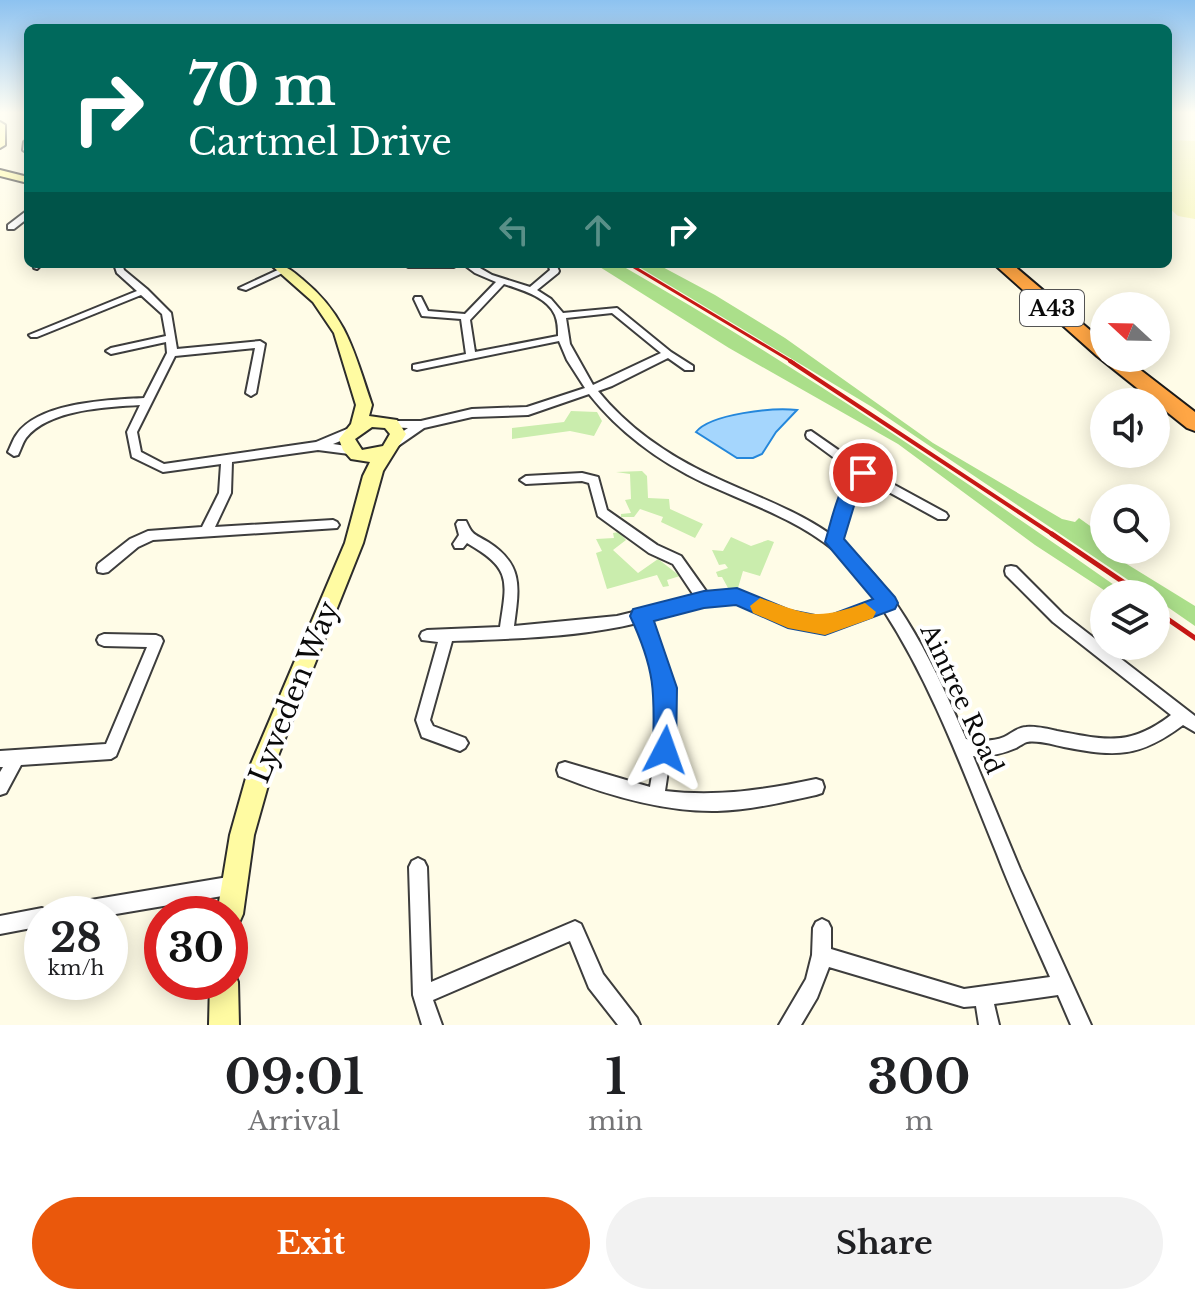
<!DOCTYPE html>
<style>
:root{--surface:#fff;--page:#f2f2f2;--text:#202124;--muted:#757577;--accent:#ea580c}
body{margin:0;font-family:"Libre Baskerville",serif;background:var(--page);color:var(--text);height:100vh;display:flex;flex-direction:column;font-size:30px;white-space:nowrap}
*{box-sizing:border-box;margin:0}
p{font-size:26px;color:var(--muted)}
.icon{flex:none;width:44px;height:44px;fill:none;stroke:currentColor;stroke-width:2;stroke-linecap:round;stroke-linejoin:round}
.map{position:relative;height:1025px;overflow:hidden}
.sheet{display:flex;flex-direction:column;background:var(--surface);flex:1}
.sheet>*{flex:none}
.banner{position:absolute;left:24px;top:24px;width:1148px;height:244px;border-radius:12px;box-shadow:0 4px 20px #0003;background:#00695c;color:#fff;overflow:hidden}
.needle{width:52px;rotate:292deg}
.fabs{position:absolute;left:1090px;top:292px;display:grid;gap:16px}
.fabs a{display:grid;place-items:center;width:80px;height:80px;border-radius:50%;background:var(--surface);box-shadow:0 4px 20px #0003;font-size:40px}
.speed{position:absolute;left:24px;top:896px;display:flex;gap:16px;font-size:40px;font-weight:700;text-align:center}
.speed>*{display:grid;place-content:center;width:104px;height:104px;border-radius:50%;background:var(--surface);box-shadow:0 4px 20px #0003;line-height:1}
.speed small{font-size:20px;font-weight:400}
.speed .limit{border:12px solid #d22;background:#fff;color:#111}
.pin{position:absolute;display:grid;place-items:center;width:68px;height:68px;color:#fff;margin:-34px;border:4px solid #fff;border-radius:50%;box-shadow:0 2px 8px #0007}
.me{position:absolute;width:88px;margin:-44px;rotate:4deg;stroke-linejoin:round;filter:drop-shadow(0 0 6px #0008)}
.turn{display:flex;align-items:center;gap:28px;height:168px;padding:0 32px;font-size:36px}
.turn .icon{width:104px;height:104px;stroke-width:2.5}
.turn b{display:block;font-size:56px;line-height:68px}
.lanes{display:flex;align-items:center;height:76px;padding:0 32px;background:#0003;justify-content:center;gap:40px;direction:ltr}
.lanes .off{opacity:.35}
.eta{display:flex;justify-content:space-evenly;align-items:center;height:136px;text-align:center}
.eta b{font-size:48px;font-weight:700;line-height:56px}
.action{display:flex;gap:16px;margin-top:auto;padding:16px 32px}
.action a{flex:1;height:92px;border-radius:48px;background:var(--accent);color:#fff;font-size:32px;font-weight:700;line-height:92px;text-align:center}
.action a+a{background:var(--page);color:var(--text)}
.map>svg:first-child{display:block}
.farmland{fill:#f8f7c4}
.green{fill:#caedad}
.forest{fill:#abdf8a}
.water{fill:#a5d6fd;stroke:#2487db;stroke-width:2}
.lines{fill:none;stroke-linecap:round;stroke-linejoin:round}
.street-casing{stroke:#3d3d3d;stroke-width:4}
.secondary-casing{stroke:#2c2c2c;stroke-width:4}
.highway-casing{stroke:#1b1b1b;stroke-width:4}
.street{fill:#fff;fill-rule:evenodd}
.secondary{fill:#fffba2;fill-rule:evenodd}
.highway{fill:#ffa645;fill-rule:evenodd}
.rail-far2{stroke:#c71815;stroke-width:3}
.rail-far1{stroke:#c71815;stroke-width:4}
.rail{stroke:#c71815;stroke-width:5}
.route{fill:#1a73e8;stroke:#114b97;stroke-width:2}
.slow{fill:#f59e0b}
.labels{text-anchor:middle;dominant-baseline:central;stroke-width:8;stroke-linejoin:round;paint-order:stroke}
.shield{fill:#fff;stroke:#545454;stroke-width:2}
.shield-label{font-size:22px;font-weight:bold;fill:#0a0a0a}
.street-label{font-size:24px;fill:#0a0a0a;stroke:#fff}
.near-street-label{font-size:28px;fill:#0a0a0a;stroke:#fff}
</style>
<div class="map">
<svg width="1195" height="1025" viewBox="0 0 1195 1025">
<rect width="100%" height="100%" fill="#fffce7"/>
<path class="farmland" d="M1168,140L1195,141V219L1178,216L1168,207Z"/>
<path class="green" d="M571,411L597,412L602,421L594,436L570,431L512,439V428L564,422Z
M642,471L647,476L648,498L669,499L670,509L703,524L695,538L661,522L663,517L640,509L634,517H621V514L631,513L625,500L631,499L630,474L616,472Z
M619,532L626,540L613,550L638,573L658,559L680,576L667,580L669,586L663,587L657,575L607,589L596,553L602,551L596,539L614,538L613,533Z
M731,537L751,546L768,540L774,542L760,576L743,571L738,588H728L722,577H718L716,572L728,568L725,564L719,565L712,550L723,551Z"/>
<path class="forest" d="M595,264H619C794,364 961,478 1127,594H1110L1035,545L898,444L729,348Z
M634,264H657L715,295L785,338L933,443L1062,519L1075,522L1079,518L1093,528L1104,550L1195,606V626L1156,599V594H1149L872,407Z"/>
<path class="water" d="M797,410L776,432L762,454L753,458H737L696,432C710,414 774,407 797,410Z"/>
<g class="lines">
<defs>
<path id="street" d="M27,140L28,152H26L23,150L24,142Z
M25,212H28V218L14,229H8V225Z
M34,264H42L37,269L34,268Z
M114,264H122L124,270L147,289L171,313L177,349L260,341L265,344L256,393L251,396L246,393L255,348L175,356L137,432L141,452L164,464L316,442L347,429H355L356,432L355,435L333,444L353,447L355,450L353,453L349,454L318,450L232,462L231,493L215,527L333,520L337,522L339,525L337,528L153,540L138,547L108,572L103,573L98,572L97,568L98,564L130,539L148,531L202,527L219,493L221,464L163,472L132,457L127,432L140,405C107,407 49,409 26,438C23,442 21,449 18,455L14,456L8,452C11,446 13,439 17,434C40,402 108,400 144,398L167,353L166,342L111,354L106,351L111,348L166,336L162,314L141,295L37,337H31L29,335L137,291L117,273Z
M404,264H458L454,267H408Z
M463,264H473L492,275L530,287L550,270L548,264H556L559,271L558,273L537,290L551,299L563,313L617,308L671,352L693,366V370H685L668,358L612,386L598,391C628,428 669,456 712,476C752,495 794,509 830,534L843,494L856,474L807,438L806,435L807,432L811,431L867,470L946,513L948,516L946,519H938L865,479L855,495L840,542C898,586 938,674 966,739C979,741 992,742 1004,737C1011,734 1018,727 1026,727C1036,726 1048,729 1057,731C1106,740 1129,747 1171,715L1053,622L1006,575L1005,571L1006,567L1011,566L1016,567L1063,614L1195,716V732L1183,725C1139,758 1116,757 1064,747C1054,745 1038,740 1027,742C1026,742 1017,747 1016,748C1002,754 989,757 973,756L1020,869L1091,1025H1071L1058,995L994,1004L999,1025H979L976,1006L964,1007L829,967L817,998L801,1025H779L806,979L812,955L813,928L816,922L822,919L828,922L831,928V949L964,989L1050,977C1032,936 1013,896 997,854C963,771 933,687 884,611C839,629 817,637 770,617C757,611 744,603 729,602C712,601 669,615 650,620C677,677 675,729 665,791C717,797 765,790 816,779L822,781L824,787L822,793L816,795C784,802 751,810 717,811C664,812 609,796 559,776L557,770L559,764L565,762L650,787C660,731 662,676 637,623C581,637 511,639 452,641L430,720L433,726L465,738L468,743L465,748L460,751L422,737L416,720L438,642L422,640L420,636L422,632L427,630L500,627C507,580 512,569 467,543L463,548H455L453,544L459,535L456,524L458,521H466C473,536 473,533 488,542C524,565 519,588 514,626L617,616L695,597L673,564L649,553L598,516L589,483L582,481L526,484L520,480L526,476L582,473L598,477L607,510L657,545L681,556L708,594C750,584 767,610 805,616C830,621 854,610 878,601C864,583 851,565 834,550C796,519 748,503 704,483C660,462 620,433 589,394L528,415L472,417L424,428L398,446H390L388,443L390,440L408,428L387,427L386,424L387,421H421L472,409L527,407L585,388L567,360L559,341L417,370L413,369V365L466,354L461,319L422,316L414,299L415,297H421L428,311L465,314L496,282L475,273ZM504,284C522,290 547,297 555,315C558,322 558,329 558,336L475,352L470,320ZM612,313L661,353L593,385L570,344L566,318Z
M282,268L289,270L246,290L239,288Z
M104,634L156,635L161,637L163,641L116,756L111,759L21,765L6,793L0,795V772L3,767H0V751L106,744L147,647L104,646L99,644L97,640L99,636Z
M418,858L424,861L427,867L431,982L575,921L581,924L603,974L637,1018L640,1025H618L589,988L570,941L433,1000L442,1025H422L413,995L409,867L412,861Z
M234,876L240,879L243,885L240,891L234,894L110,915L52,914L55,908L61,905Z
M42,908L48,911L50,914H42V926L0,934V916Z"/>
<path id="secondary" d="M0,122L5,125V145L0,148Z
M0,170L28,177V183L0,176Z
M270,264C285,264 291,270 302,279C347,316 354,352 372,405L369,416L397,420L406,434L383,471L363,543L272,771L254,835L243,914L239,923L230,927V914H217L230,835L248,771L345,543L363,476L370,462L351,459L343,450L339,439L351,424L356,405L334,333L313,302ZM372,427L385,428L390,434L383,446L362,450L355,439Z
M230,970L234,972L238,982L239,1025H209L210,982H230Z"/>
<path id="highway" d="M994,264H1012L1104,342V358H1125L1195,412V431L1187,428L1097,356Z"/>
</defs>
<use href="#street" class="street-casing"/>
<use href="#secondary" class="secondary-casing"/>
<use href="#highway" class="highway-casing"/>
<use href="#street" class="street"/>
<use href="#secondary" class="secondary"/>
<use href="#highway" class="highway"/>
<path class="rail-far2" d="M629,264L794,363"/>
<path class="rail-far1" d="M790,361L1055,536"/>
<path class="rail" d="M1052,534L1141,594
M1156,611L1195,638"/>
</g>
<linearGradient id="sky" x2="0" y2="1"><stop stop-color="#8dc2f0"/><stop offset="0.44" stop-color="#fffef4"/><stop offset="1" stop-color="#fffef4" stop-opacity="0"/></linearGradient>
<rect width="1195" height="256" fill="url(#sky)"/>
<path class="route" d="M863,467L872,473L857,496L844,539L895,597L898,603L895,609L825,635L788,628L736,605L704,608L654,621L677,688L676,750L673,758L665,761L656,758L653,750C655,692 655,669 630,616L633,609L704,591L737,588L790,610L825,617L873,599L825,542C832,520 839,475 863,467Z"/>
<path class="slow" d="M760,598C810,615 815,621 865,603L876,612L873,618L825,635L788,628L753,613L750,606Z"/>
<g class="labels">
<rect class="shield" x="1020" y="290" width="64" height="36" rx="6"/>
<g class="shield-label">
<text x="1052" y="308">A43</text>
</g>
<g class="street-label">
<text transform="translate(962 699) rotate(65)">Aintree Road</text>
</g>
<g class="near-street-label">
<text transform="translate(294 692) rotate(-68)">Lyveden Way</text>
</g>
</g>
</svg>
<div class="fabs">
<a><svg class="needle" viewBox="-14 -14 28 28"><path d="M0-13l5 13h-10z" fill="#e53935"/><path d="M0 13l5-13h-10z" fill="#757577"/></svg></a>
<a><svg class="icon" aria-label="sound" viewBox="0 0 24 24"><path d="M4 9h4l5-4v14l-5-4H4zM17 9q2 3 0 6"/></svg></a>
<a><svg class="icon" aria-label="search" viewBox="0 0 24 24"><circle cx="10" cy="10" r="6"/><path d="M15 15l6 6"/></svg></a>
<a><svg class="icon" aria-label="layers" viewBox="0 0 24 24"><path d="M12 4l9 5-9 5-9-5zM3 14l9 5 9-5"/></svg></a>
</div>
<div class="speed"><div>28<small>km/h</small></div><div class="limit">30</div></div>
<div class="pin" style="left:863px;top:473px;background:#d93025"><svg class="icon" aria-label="arrive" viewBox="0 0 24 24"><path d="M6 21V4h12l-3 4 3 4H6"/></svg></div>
<svg class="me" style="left:665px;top:750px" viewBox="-20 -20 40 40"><path d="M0-17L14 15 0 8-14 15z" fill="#1a73e8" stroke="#fff" stroke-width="4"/></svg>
<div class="banner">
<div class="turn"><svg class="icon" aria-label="right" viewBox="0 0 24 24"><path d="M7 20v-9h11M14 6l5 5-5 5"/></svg><div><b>70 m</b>Cartmel Drive</div></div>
<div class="lanes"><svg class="icon off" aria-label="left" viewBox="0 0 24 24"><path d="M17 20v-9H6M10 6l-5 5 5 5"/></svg><svg class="icon off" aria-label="ahead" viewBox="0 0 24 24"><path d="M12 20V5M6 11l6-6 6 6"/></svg><svg class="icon" aria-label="right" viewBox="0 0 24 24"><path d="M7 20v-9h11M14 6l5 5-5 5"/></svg></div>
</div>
</div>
<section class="sheet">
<div class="eta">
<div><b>09:01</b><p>Arrival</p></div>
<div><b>1</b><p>min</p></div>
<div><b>300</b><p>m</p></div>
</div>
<div class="action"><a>Exit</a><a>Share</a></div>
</section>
